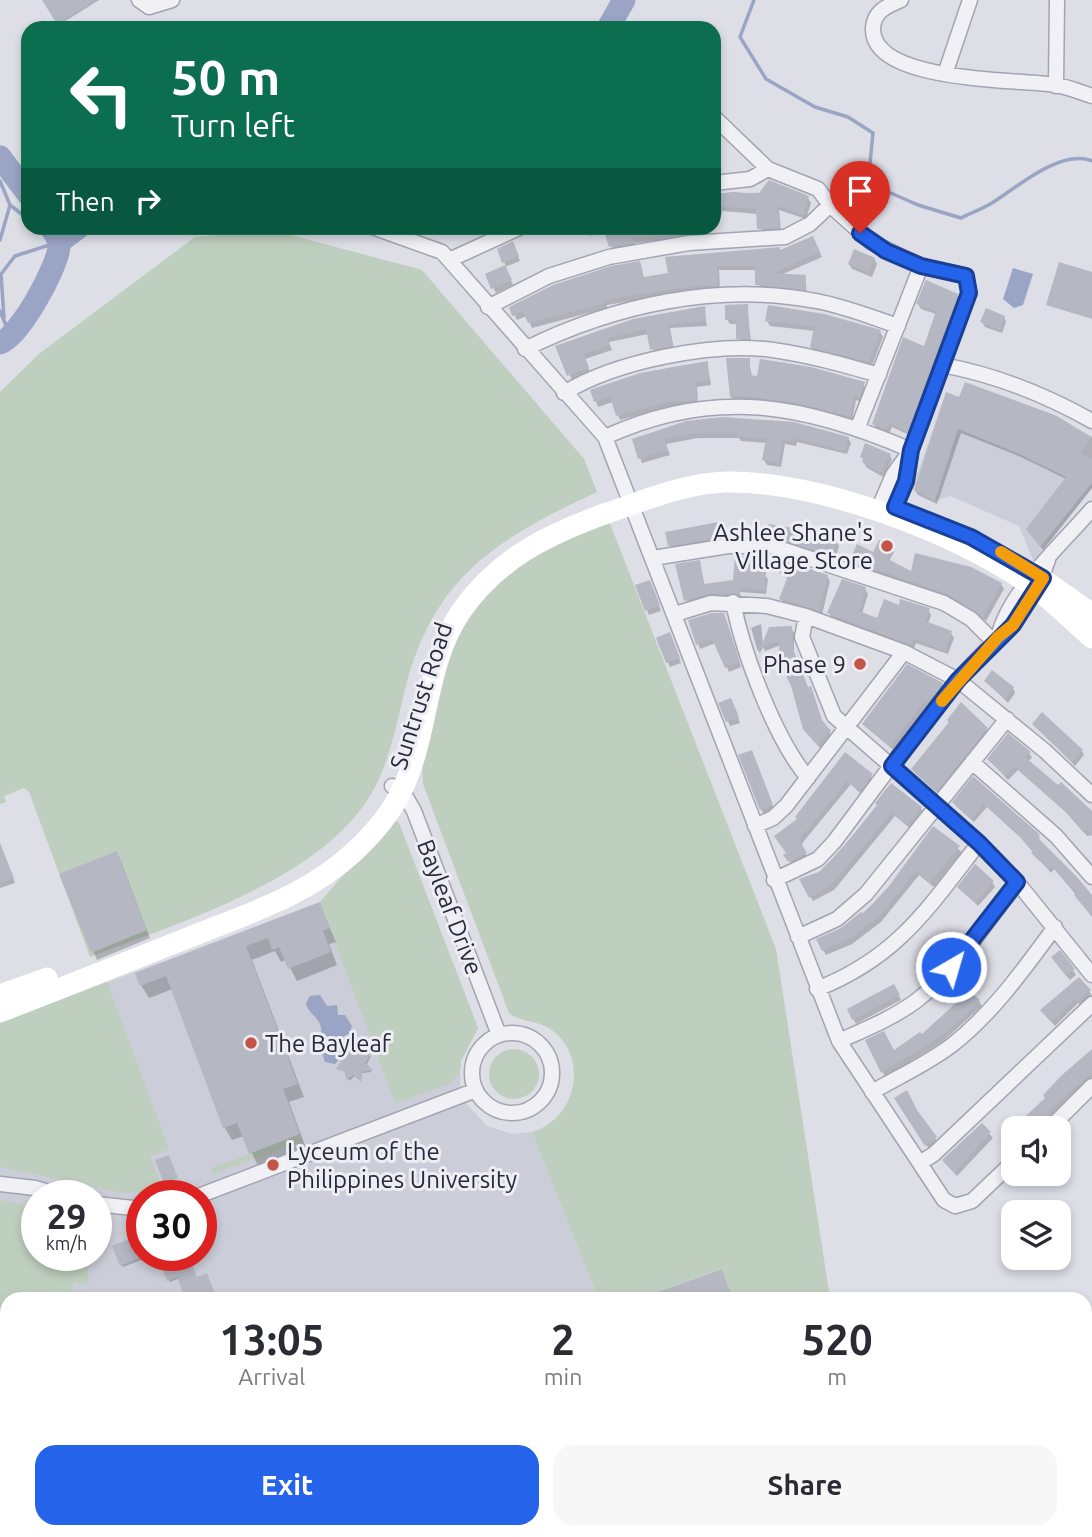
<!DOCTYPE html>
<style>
:root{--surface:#fff;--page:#f7f7f7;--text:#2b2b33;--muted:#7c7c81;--accent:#2563eb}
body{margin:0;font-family:Ubuntu,sans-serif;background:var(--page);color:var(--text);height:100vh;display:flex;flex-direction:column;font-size:26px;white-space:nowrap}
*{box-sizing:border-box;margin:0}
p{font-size:23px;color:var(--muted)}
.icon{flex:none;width:38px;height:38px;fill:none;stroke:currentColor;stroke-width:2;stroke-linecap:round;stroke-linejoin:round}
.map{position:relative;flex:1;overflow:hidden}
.panel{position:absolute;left:0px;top:1292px;width:1092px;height:247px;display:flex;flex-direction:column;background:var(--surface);border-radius:21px 21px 0 0;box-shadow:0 4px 10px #0003}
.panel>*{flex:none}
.top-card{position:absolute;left:21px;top:21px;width:700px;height:214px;border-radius:21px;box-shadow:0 4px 10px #0003;background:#0b6e4f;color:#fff;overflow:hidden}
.controls{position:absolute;left:1001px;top:1116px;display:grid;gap:14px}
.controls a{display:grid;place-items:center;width:70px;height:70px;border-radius:14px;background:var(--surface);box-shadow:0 4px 10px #0003;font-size:35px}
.speed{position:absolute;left:21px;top:1180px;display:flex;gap:14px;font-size:35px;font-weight:700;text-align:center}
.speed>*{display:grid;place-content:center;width:91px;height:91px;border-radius:50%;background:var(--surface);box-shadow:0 4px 10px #0003;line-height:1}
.speed small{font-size:18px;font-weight:400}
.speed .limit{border:10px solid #d22;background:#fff;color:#111}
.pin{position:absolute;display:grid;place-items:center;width:60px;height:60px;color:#fff;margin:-72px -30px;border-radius:50% 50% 50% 0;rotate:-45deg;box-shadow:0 0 7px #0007}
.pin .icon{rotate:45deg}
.me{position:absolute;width:77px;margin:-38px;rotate:38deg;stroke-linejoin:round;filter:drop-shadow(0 0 5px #0008)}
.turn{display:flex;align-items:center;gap:24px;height:147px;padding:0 35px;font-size:32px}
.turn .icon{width:91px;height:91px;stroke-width:2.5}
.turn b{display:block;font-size:49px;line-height:60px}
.then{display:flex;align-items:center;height:66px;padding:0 35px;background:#0003;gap:14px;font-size:26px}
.eta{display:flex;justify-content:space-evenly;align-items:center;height:119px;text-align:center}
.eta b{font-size:42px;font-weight:600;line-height:49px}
.action{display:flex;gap:14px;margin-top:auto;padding:14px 35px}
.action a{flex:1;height:80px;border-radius:21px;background:var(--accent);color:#fff;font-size:28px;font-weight:600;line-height:80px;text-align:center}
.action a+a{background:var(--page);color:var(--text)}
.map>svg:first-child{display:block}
.built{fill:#cbcdd8;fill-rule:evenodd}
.green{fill:#bfcfbf}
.water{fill:#9aa4c4}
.shadow{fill:#0003}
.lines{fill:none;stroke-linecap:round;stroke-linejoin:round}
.stream{stroke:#9aa4c4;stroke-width:3.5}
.river{stroke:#9aa4c4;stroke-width:23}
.building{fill:#b5b7c2}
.street-casing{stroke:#a3a4b0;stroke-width:17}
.street{stroke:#f0f0f5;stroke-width:14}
.secondary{stroke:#fff;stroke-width:21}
.route-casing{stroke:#184099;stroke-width:18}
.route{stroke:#2563eb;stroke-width:12}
.slow{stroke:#f59e0b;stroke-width:12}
.poi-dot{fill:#c55448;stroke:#eceef4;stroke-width:2.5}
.labels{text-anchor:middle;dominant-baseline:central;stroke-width:6;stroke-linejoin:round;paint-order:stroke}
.poi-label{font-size:24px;fill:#282a3c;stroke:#eceef4;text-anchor:end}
.street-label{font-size:24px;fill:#282a3c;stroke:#eceef4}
</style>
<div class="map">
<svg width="1092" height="1537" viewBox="0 0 1092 1537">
<rect width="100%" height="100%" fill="#dddee6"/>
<path class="built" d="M946,392L1092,459V488L1034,562L1019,526L950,496L935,501L912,489Z
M392,819L399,823L478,1028L461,1061L460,1088L464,1101L487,1126L512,1134L532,1132L598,1298H7V1531H345L330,1537H0V1023L320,902ZM37,1195H96V1255H37ZM142,1195H201V1255H142Z"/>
<path class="green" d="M272,230L422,270L584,459L597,492C503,536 436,573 407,682C396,724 390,768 364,805C309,883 176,924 90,957L29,792L24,788L4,796L6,802L0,804V392L40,353L195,237Z
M609,521L776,949L830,1298H732L721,1269L639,1298H598L532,1132C578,1118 590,1055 549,1028C536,1020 519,1022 509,1013L423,784L422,758L448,653L479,599L517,564Z
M392,819L399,823L478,1028L461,1061L459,1074L451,1083L395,1103L320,902Z
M107,982L169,1149L150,1156L163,1190L122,1193L0,1167V1023Z
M489 1074a25 25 0 1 1 50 0a25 25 0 1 1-50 0Z
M300,1134L303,1141L211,1175L212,1168Z
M0,1200L37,1207V1255H87L89,1284L73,1283V1298H7V1324L0,1326Z"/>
<path class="water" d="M1013,268L1033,274L1023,305L1014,308L1003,299Z
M320,995L327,1006L337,1005L338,1015H345L352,1026L350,1033L338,1040L341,1057L335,1064L325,1062L322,1053L314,1048C316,1043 320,1038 321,1033C323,1018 308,1015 306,1003L310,996Z"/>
<path class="shadow" d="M44,0H99L59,25Z
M734,192L808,198L811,203L806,219L779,210L781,232L762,233L758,214L722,211V214H714V194Z
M585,228H692V238L635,243L636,248L613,251L606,230L590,236Z
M815,243L822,257L781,275L805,277L807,294L760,290L757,270H719L720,290H696L607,305V308L532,328L527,316L517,320L511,308Z
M515,248L520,261L505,267L513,285L496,293L487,275L506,266L504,262Z
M874,259L877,264L872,277L852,269L849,264Z
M957,295L960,300L909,435L892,427L889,434L877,429L874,424L925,348L936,314L921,309L918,304Z
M747,306L751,343H741L738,324H730L727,319Z
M704,308L707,326L670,328L674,350L655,354L648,334L609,342L612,350L585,359L590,373L572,380L557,347L598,331L669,313Z
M1004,317L1006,322L1002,333L985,327L982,322Z
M767,321L880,332L883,337L872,366L814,352L811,347L815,331L770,326Z
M749,360L752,377L862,382L865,387L861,402L856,400L852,421L734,402L731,397Z
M707,362L711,385L697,387L698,404L671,406L620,420L613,402L598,407L592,391L668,368Z
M960,400L1056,418L1092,437V488L1043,550L1031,534L1066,479L1021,457L961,433L937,504L918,495L915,490Z
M686,423L848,438L851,443L847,454L797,442L796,446L785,444L781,467L767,465L764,460L767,443L741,441L739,438H698L666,444L670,455L642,463L640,458Z
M890,455L892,460L883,477L866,467L862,457Z
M723,523L727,541L672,550L670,545Z
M768,536L836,541L839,546L835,560L771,541Z
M891,548L894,552L889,561L912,573L1001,584L1004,589L986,621L952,599L855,565L852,560Z
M761,557L763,574L768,579L766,594L740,592L741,599L688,605L677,566L699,562L705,586L735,582Z
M781,573L827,576L830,581L822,615L784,604L781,599L789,580Z
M652,587L661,611L649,615L647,610Z
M865,589L868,594L862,614L878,620L900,607L928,610L931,615L928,624L951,633L954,638L948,654L916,643L914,649L832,618L829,613Z
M726,620L741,667L729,672L716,643L700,649L690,621Z
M761,624L763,645L791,628L794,633V656L823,724L833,737L821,749L808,734L781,645L765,651L763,647L760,653L757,649L751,628Z
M658,639H672L681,663L670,667Z
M986,681L1013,688L1015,693L1008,703Z
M942,684L945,689L931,706L928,704L893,750L864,724Z
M721,704L733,705L740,723L730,726Z
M1034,724L1082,751L1084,755L1075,766Z
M986,729L989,734L940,795L916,774L913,770Z
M1029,753L1032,758L1028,761L1092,814V835L1087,836L1069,815L1018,770L1008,780L989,759Z
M846,755L875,780L863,796L851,784L804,841L801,846L808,859L793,866L786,855L799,820Z
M754,756L774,810L764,814L761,809Z
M974,779L1039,836L1040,842L1092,898V913L1054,869L1051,873L1020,837L987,807L974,822L957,807L954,803Z
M879,806L921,808L924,813L911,829L895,816L834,890L813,901L801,880L820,873Z
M933,829L962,852L934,887L919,875L881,922L852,944L826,955L823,950L891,887Z
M0,843L15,883L0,888Z
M121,861L150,938L97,960L61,875Z
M992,882L995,887L978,906L959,887Z
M319,904L336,942L329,944L337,965L297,981L286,960L281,962L275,951L252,960L304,1097L289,1102L306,1148L258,1166L244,1136L232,1140L225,1128L173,989L149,998L141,985Z
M954,949L956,954L938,975L923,958Z
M1056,963L1073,970L1076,975L1070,980Z
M893,986L901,1000L856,1024L849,1010Z
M1089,991L1092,996L1081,1006L1078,1003L1055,1026L1042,1011Z
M979,1001L982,1006L942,1042L885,1077L867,1041L893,1053Z
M354,1050L371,1056L366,1066L372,1072L362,1073L361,1081L355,1076L349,1081L347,1072L338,1069Z
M1092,1051V1077L1050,1116L1052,1120L1043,1129H1013V1149L1003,1136L1047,1099Z
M897,1098L917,1113L938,1142L929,1149Z
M982,1125L993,1138L957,1176L947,1165Z
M114,1247L142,1255H154L123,1267Z
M159,1255H187L196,1279L206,1276L216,1298H186L179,1278L170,1282Z
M721,1271L733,1298H644Z
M7,1359V1449L0,1453V1361Z
M104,1531H205L201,1537H107Z
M271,1531H394L391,1537H273Z
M409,1531H417L419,1537H411Z
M460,1531H473L476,1537H461Z
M517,1531H552L541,1537H518Z
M573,1531H645L647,1537H570Z
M670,1531H684L686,1537H672Z
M895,1531H931L933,1537H867L864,1532Z
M1050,1531H1070L1073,1536L1050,1537Z"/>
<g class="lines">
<path class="stream" d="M754,0L740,37L766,79L815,107L848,117L873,133L868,183L918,205L961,218C971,213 982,209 992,203C1016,188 1061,148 1092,161
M0,181L10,205L0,240
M10,205L28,219
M40,228L59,242
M0,311L7,328L6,340
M4,318L1,274L15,256L59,242"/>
<path class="river" d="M608,28L624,0
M0,157L28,194
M59,242L78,228
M0,343C20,336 57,268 59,247C60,240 55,234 51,228"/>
</g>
<path class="building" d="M42,0H96L57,24Z
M769,180L809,196L803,215L778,206L779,228L757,229L756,209L714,206V193H759Z
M603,228H690L691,233L633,239L634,243L609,247Z
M813,236L820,252L773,273L806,275L805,290L755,285V266H717L718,286H693L605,300L606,303L528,323L523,312L512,316L509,307L553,285L611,266L640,261L644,277L668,273L665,257L780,247V250Z
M513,241L519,256L502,263L497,249Z
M854,249L875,258L869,273L848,264Z
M1059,262L1092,272V319L1046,305Z
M505,265L512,280L491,289L485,274Z
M926,280L958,294L907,432L889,423L886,430L872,424L903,337L924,346L936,311L916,304Z
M748,304L749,339H736V320H725V305Z
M768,305L824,314L881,330L869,362L810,347L814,327L765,321Z
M705,306L706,321L668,324L673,346L650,350L646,329L608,338L610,345L584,354L589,368L567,376L555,346L633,319Z
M986,308L1005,316L1000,330L980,322Z
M726,358H750V375L757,376L760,359L811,367L865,382L859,398L854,396L850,417L797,403L745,396L730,397Z
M708,361L709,381L695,382L697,400L668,402L616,416L610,397L594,402L590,390L640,373Z
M965,382L1057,416L1091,437L1081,453L1092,459V483L1040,547L1026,529L1066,477L1017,453L958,429L935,501L914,490L946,392L959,397Z
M722,417L794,422L849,437L845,451L795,438L794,442L783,440L779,463L762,460L766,439L737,437V433H695L665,439L668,450L638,459L632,439L686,421Z
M865,443L891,454L880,473L862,462L864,458L860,457Z
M724,521L725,537L668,546L665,532Z
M768,524L812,531L837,539L833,556L766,536Z
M879,540L892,546L886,558L911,571L915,553L971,567L1002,583L983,617L947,594L850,560L857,544L873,552Z
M735,556H762L761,572H766L765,590L739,588L740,595L711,593L684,601L675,564L700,560L704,584L733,580Z
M783,560L828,575L819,611L779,599L788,576L779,573Z
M842,579L866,587L859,611L877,618L884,599L899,605L900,599L930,608L925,621L952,631L945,651L914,639L911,645L827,613Z
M650,580L660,605L645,611L635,585Z
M712,613H724L740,662L725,668L712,639L696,645L688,620Z
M792,626L793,649L808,687L811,686L822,720L831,731L817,745L803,729L791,686L780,663L779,641L761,647L769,627Z
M670,632L680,658L666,663L656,638Z
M907,664L943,683L927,703L925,701L890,747L862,724Z
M992,670L1014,687L1005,699L984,681Z
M731,698L739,717L726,722L718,703Z
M961,702L988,728L936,792L911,769L949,722L947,720Z
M1042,712L1083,750L1072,762L1032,724Z
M1008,733L1031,752L1025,757L1058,785L1061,782L1092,811V836L1086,830L1083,832L1064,810L1015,766L1005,776L987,759Z
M752,750L773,805L760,810L738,755Z
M845,752L873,774L859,792L847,781L802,836L799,840L807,853L788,862L783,855L786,853L774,836L797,819L795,817Z
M973,776L1037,832L1040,835L1038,838L1076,876L1092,895V917L1074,895L1077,893L1051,866L1048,869L1031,853L1033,851L1016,832L984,804L971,819L952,802Z
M891,783L922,807L908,825L892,813L831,885L809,898L799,879L819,872L840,851L877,805L875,803Z
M933,826L960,846L930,883L916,871L879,917L849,939L822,951L816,939L841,928L861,912L863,914L889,886Z
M0,844L14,878L0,883Z
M117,851L147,930L91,953L59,874Z
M975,864L994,881L975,903L957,887Z
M320,902L330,928L323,931L331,952L288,969L279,947L272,950L268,938L246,946L298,1084L283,1089L300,1134L249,1154L237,1123L223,1128L166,976L140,986L135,973Z
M940,936L955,948L935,971L921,958Z
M1060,950L1075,969L1066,976L1051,957Z
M1079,977L1091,990L1077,1002L1075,999L1051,1022L1040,1010Z
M894,984L900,995L852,1020L847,1009Z
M969,991L980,1000L966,1015L939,1037L881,1073L865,1040L884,1031L894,1050L920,1032L922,1034Z
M346,1041L354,1048L361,1043L363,1052L372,1053L365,1063L373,1070L362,1072L361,1082L353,1075L347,1080L344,1071L336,1069L342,1060L334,1053L346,1051Z
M1092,1049V1073L1048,1111L1050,1114L1035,1129H1013V1149L1000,1136L1013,1124V1128L1045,1098L1043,1095L1062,1075Z
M907,1090L917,1110L937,1137L925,1146L894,1098Z
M982,1123L991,1132L954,1173L942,1160Z
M169,1155L178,1178L164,1183L155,1160Z
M142,1234V1257L120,1266L112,1246Z
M157,1255H188L197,1277L207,1273L215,1294L204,1298H185L177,1277L167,1281Z
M722,1269L732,1298H643V1297Z"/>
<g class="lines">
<defs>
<path id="street" d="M139,0L149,7L172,0
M901,0C887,6 874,11 873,28C871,83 1018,79 1056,85C1068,87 1080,92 1092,96
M945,74L970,0
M1056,86L1057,0
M714,117L768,169L818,189L830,205L871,242L921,266L966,276L969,293L911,450L907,481L891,517
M714,183L750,179L768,169
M375,228L442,252L605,437L839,1041L944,1200L955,1206L972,1201L1013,1162
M449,260L519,228
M488,307L549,276L609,257L689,243L785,237L810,224L830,205
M525,349C614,305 718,282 816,301C844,306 871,317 898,326
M942,365C997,375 1044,394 1092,421
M564,393C616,361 713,342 773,350C809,355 844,365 879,375
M858,427L921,266
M605,437C714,387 804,404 911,450
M877,512L893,475L908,454
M653,558L728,546H772L944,603L971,619L994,642
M733,602C743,653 775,739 808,778
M675,614L711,603L767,606L806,616L904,652L958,680L1045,751L1092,795
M806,616L802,637L834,716L979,843L1017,882L1092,975
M998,637C1009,591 1061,545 1092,509
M972,762L1056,836L1092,877
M392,786L402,790L414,811L499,1035
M755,826L773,818L786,806L904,652
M774,880L818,859L834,842C875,788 915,731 959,679C993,640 1032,612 1048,560
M798,937L837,919L866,894L1007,719
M817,989C898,957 928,908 979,843
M472 1073a40 40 0 1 1 80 0a40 40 0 1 1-80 0Z
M839,1041C866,1029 893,1018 916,1001C957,970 986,922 1017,882
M872,1092C898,1077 927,1064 952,1045C993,1013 1024,969 1055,927
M1049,1129L1092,1086
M920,1163L934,1154L1092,1004
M0,1184L35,1188L59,1195
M201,1195L476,1090
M96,1204L142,1209
M398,1531L400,1537
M449,1531L451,1537
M505,1531L507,1537
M656,1531L658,1537
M430,1537L437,1531
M546,1537L562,1531"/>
</defs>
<use href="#street" class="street-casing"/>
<use href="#street" class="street"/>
<path class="secondary" d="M1033,572L1092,614
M0,995L47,978
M0,1012C62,988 124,963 185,939C246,914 306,897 355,851C373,834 390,815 401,792C430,734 424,664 462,610C499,558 548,534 607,513C646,500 685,483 727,482C818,481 955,532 1029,584C1052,600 1071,620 1092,638
M1085,1475L1092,1468
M1021,1537L1027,1531"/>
</g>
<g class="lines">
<defs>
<path id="route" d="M860,233L886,251L921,266L966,276L969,293L911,450L906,481L895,507L971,537L1043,578L1013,625L958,680L892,766L979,843L1017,882L951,967"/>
</defs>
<use href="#route" class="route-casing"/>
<use href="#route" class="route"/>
<path class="slow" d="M942,701L998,637L1013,625L1043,578L1001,552"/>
</g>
<g class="poi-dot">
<circle cx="887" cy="546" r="7"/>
<circle cx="860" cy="664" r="7"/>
<circle cx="251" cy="1043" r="7"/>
<circle cx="273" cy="1165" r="7"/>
</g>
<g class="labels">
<g class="poi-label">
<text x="873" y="532">Ashlee Shane's<tspan x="873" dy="28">Village Store</tspan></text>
<text x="846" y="664">Phase 9</text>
<text x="265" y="1043" text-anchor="start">The Bayleaf</text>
<text x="287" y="1151" text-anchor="start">Lyceum of the<tspan x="287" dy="28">Philippines University</tspan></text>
</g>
<g class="street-label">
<text transform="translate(421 696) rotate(-72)">Suntrust Road</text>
<text transform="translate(450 907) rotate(69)">Bayleaf Drive</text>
</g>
</g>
</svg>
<div class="controls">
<a><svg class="icon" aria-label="sound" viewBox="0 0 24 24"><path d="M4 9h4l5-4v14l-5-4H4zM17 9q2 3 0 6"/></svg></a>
<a><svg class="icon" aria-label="layers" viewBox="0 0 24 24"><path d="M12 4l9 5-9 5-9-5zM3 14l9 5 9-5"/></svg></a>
</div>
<div class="speed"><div>29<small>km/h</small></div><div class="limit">30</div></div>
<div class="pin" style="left:860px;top:233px;background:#d93025"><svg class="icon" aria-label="arrive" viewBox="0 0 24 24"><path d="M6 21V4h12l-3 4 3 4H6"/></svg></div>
<svg class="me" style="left:951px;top:967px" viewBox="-20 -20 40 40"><circle r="17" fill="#2563eb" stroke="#fff" stroke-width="3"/><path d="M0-11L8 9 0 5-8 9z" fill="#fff"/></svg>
<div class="top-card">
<div class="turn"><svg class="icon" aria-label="left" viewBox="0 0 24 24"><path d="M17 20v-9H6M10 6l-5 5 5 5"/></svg><div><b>50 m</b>Turn left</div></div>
<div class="then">Then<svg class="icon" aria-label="right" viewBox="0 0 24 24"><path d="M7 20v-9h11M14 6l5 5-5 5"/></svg></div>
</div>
<section class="panel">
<div class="eta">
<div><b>13:05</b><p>Arrival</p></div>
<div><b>2</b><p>min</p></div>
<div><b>520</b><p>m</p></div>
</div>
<div class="action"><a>Exit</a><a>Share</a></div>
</section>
</div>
